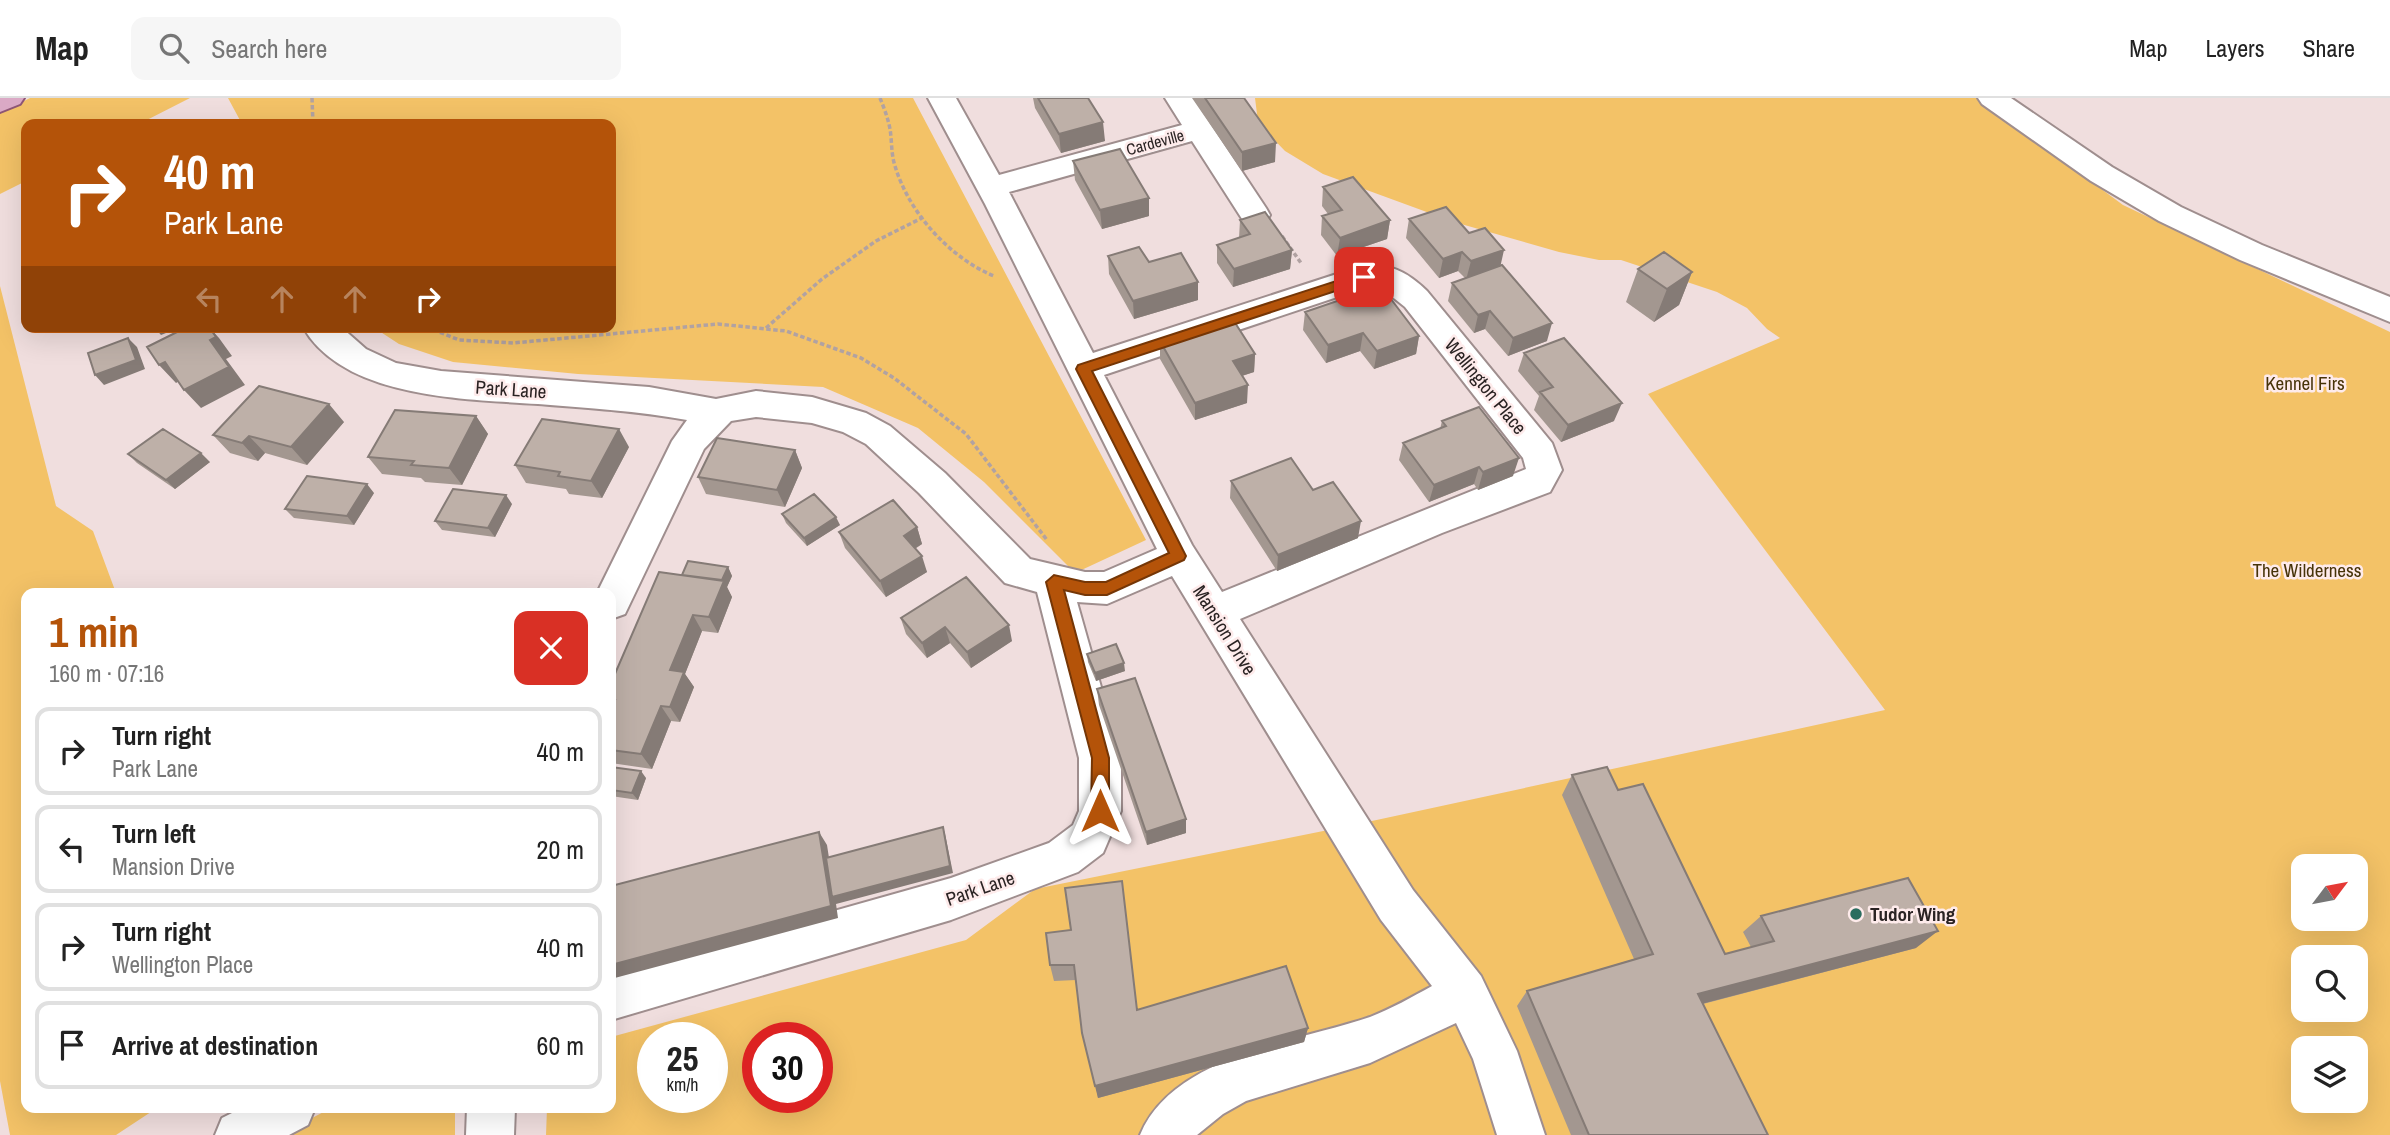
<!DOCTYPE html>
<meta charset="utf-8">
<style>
:root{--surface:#fff;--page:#f6f6f6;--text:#222;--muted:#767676;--line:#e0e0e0;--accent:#b45309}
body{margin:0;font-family:"Archivo Narrow",sans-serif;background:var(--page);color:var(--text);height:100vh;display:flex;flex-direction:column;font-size:26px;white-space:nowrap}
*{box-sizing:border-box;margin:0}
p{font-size:23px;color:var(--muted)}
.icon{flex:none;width:38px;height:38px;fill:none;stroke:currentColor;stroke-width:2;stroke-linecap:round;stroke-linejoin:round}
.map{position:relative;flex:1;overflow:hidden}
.panel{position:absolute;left:21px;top:490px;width:595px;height:525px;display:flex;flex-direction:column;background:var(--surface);border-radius:14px;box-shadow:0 7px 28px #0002}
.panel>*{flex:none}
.top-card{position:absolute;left:21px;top:21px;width:595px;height:214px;border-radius:14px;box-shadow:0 7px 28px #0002;background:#b45309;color:#fff;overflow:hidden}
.needle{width:46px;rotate:58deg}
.fabs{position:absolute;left:2291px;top:756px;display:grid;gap:14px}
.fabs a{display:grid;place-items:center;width:77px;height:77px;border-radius:14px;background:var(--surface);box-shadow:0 7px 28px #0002;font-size:35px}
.speed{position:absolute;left:637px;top:924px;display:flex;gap:14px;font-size:35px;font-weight:700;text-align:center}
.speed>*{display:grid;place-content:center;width:91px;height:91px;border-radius:50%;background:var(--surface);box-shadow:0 7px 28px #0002;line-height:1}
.speed small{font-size:18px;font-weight:400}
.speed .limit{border:10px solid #d22;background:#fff;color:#111}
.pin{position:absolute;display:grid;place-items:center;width:60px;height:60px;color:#fff;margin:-30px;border-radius:14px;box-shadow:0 4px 10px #0006}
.me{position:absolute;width:77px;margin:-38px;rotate:0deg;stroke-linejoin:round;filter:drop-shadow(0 0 5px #0008)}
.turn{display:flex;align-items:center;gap:24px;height:147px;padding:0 28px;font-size:32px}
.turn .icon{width:91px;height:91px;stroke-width:2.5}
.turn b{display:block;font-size:49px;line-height:60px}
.lanes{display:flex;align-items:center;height:66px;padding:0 28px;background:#0003;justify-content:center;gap:35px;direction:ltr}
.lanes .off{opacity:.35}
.round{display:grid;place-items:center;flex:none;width:74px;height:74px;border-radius:14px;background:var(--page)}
.summary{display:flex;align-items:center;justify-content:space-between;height:119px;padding:0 28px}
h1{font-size:42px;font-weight:700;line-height:52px;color:var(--accent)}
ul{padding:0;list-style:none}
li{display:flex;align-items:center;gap:21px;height:88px;margin:0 14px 10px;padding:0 14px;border:4px solid var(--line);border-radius:14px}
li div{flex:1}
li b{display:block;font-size:26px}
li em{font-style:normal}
header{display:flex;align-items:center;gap:42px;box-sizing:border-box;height:98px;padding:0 35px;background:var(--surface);border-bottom:2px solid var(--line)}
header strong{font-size:33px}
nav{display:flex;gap:38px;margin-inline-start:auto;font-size:24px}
.search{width:490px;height:63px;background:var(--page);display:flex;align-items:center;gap:18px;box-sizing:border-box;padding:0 24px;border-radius:14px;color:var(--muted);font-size:26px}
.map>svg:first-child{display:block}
.green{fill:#f3c267;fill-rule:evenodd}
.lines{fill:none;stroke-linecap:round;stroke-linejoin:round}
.minor-casing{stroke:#9f8e8e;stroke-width:4}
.major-casing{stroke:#8d5574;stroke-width:4}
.path{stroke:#b1a2a2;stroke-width:3.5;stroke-dasharray:4.5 2.5;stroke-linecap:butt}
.minor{fill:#fff;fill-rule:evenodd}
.major{fill:#daa9c5;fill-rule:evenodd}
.wall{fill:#a39790}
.shaded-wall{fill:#857b76}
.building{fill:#beb0a8;stroke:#857b76;stroke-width:2}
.route{fill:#b45309;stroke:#753606;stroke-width:2}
.poi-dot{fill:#296d5f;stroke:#feebeb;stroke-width:2.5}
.labels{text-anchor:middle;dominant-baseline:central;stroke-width:5;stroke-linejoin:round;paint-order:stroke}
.far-street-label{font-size:16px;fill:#2a2323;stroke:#feebeb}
.park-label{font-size:19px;fill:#473308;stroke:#feebeb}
.street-label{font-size:19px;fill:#2a2323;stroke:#feebeb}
.poi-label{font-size:19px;font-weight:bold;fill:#2a2323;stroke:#feebeb;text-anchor:start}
</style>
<header>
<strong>Map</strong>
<div class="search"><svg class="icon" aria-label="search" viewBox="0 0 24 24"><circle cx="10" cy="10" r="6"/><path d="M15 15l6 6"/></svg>Search here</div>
<nav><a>Map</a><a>Layers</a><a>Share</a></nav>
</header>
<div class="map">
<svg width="2390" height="1037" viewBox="0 0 2390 1037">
<rect width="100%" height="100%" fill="#f0dede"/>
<path class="green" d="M30,0H190L139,26H26V83L0,96V15Z
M228,0H913L1146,442L1075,475L984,384L918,330L823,289L578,276L453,264L399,246L373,229H611V26H242Z
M1255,0H1978L2123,107L2390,234V1037H546L547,1010H611V939L966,842L1035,791L1358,726L1885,612L1648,296L1780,240L1767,231L1747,210L1717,194L1621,162H1599L1559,154L1454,124L1323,76L1285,53L1261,28L1258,24ZM2303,768H2356V821H2303ZM2303,859H2356V912H2303ZM653,940H712V999H653ZM758,940H817V999H758ZM2303,950H2356V1003H2303Z
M0,188L56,408L93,433L116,495H26V1010H157L116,1037H10L0,983Z
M331,1010H455V1037H280Z"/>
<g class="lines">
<defs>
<path id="minor" d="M928,0H956L999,77L1182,27L1165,0H1193L1266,110L1270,117L1266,124L1255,127L1244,124L1192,43L1009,94L1093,255L1343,174C1380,163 1399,166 1427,193L1552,345L1562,372L1550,394L1442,435L1240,521L1413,792L1481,878L1517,953L1545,1037H1497L1473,961L1456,925L1370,965L1246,1003L1223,1016L1197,1037H1140C1173,957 1297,944 1370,919C1391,911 1412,899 1432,888L1381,822L1172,478L1107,506L1077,504L1121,660V713L1103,755L1078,774L951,822L611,922V876L951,780L1049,745L1073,727L1079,713V660L1037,494L1005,485L919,395L866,346L843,334L812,325L756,319L731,323L704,351L625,516L611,521V495H597L672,343L687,322C638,313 588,310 538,306C466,301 344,301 303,229H341L366,251L396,265L441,273L649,289L716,301L756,293L812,299L866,315L890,328L945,375L1030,461L1085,474H1104L1157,451L985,106ZM1380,189L1405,209L1523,360L1526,371L1222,494L1192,447L1104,277L1361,191Z
M1978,0H2011L2112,69L2181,109L2262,147L2390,199V224L2240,162L2159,123L2091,83L1982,6Z
M242,1010H315L308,1027L289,1037H215L222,1020Z
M467,1010H515L514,1037H466Z"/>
<path id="major" d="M0,0H24L20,6L0,14Z"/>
</defs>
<use href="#minor" class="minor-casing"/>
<use href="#major" class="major-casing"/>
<path class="path" d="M312,0L313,26
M880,0C884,10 888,20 890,31C892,43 891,56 895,68C909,115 950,160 994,178
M1282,138L1301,165
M427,229L459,242L513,245L718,226L786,233L861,260L894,280L966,336L1047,442
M766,230L822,181L876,143L924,119"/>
<use href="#minor" class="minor"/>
<use href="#major" class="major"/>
</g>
<path class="wall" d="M1033,0H1088L1105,43L1061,55L1035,10Z
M1192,0H1244L1275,64L1242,73Z
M1073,63L1149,118L1102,131L1075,82Z
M1323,89L1390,122L1387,141L1337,158L1321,137L1322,118L1328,116L1322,108Z
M1409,121L1469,135L1500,168L1547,243L1508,258L1485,231L1474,235L1448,203L1452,185L1465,180L1458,173L1439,180L1406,140Z
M1240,122L1292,152L1290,171L1233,189L1217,165V147L1239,140Z
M1108,158L1149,164L1198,184V202L1134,221L1109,176Z
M1638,171L1692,174L1679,207L1654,224L1626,204Z
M1305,214L1419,238L1416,256L1374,271L1360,253L1326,265L1303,232Z
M1160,243L1255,256L1254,274L1242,278L1247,305L1195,322L1160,261Z
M1524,255L1614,323L1561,344L1534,312L1539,298L1518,273Z
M476,318L488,336L462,387L425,384L421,380L382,376L368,359Z
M1442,323L1513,378L1478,392L1474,386L1429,404L1399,362L1403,345L1440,331Z
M344,324L307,367L265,355L258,363L230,355L213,337Z
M629,349L602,400L569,396L566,391L526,385L515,367Z
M795,352L802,370L785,409L706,396L698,379Z
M128,356L210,364L175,391L137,365Z
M1231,383L1313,392L1358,440L1277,473L1230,400Z
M374,395L354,427L294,420L285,411Z
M512,406L495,439L442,432L435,423Z
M782,416L840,427L807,448L786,425Z
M917,429L922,446L915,451L927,474L886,499L845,450L839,434Z
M728,469L732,478L727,489L732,499L718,535L702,533L685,576L694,589L680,624L671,623L652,671L611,665V613L612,611L611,610V585L682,477Z
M901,521L1012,543L971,570L950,545L927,560L906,536Z
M1087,556L1125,573L1096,583L1088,564Z
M1097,591L1186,721V735L1147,747L1099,607Z
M611,669L646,680L638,702L611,698Z
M1572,677L1618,692L1725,856L1751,849L1743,834L1761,818L1916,850L1703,906L1768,1037H1571L1517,908L1527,893L1634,861L1562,697Z
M1046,835L1137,912L1308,930L1304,944L1098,1000L1076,882L1054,883L1050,867Z"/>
<path class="shaded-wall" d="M1103,24L1105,43L1061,55L1059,36Z
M1276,45L1275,64L1242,73V54Z
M1149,100V118L1102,131L1100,112Z
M1390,122L1387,141L1337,158L1340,140Z
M1292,152L1290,171L1233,189L1234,171Z
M1504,152L1500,170L1466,182L1471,163Z
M1462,154L1458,173L1439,180L1443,161Z
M1692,174L1679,207L1654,224L1667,191Z
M1198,184V202L1134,221L1133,203Z
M1490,213L1485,231L1474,235L1478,217Z
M1552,225L1547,243L1508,258L1513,240Z
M154,229H181L161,237Z
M209,229L219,240L232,258L226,261L245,287L201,310L184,292Z
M1363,235L1360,253L1326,265L1328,247Z
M1419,238L1416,256L1374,271L1377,253Z
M128,240L137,249L145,271L104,287L95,277Z
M1255,256L1254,274L1232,281L1233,263Z
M165,264L181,282L176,285L159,267Z
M1248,287L1247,305L1195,322V305Z
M1622,305L1614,323L1561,344L1568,327Z
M329,306L344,324L307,367L291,349Z
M476,318L488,336L462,387L449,370Z
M619,331L629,349L602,400L591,383Z
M249,338L265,355L258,363L242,345Z
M795,352L802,370L785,409L777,392Z
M201,355L210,364L175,391L166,382Z
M1519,360L1513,378L1478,392L1483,374Z
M1479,369L1474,386L1429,404L1434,387Z
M367,386L374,395L354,427L347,418Z
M506,397L512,406L495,439L488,430Z
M836,419L840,427L807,448L804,440Z
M1361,423L1358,440L1277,473L1278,457Z
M917,429L922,446L909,454L904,438Z
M922,458L927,474L886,499L880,483Z
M728,469L732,478L727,489L732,499L718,535L709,519L719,489Z
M693,517L702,533L685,576L694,589L680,624L670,609V572Z
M1009,527L1012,543L971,570L967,554Z
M945,529L950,545L927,560L922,545Z
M1124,565L1125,573L1096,583L1095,575Z
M661,608L671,623L652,671L641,656Z
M641,673L646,680L638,702L632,695Z
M1186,721V735L1147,747L1146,734Z
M943,729L945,736L953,775L836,806L838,820L611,881V867L819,734L827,747L835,799Z
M1938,833L1916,850L1682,911L1698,896Z
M1308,930L1304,944L1098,1000L1095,988Z"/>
<path class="building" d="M1038,0H1088L1103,24L1059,36Z
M1205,0H1244L1276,45L1242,54Z
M1120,51L1149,100L1100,112L1073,63Z
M1353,79L1390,122L1340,140L1322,118L1342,112L1323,89Z
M1446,109L1469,135L1485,130L1504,152L1471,163L1462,154L1443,161L1409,121Z
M1265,114L1292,152L1234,171L1217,147L1250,136L1240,122Z
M1139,149L1149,164L1181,155L1198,184L1133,203L1108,158Z
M1664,154L1692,174L1667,191L1638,171Z
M1502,167L1552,225L1513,240L1490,213L1478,217L1452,185Z
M1381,188L1419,238L1377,253L1363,235L1328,247L1305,214Z
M1232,220L1255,256L1233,263L1248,287L1195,305L1160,243Z
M187,229H209L216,239L210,242L229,269L184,292L165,264L159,267L147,249Z
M128,240L136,262L95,277L88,255Z
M1564,240L1622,305L1568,327L1540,294L1553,289L1524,255Z
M259,288L329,306L291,349L249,338L242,345L213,337Z
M1479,309L1519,360L1483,374L1479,369L1434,387L1403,345L1446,328L1442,323Z
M395,312L476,318L449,370L411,367L414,363L368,359Z
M542,321L619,331L591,383L558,378L560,374L515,367Z
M163,331L201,355L166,382L128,356Z
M717,340L795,352L777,392L698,379Z
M1291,360L1313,392L1333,384L1361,423L1278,457L1231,383Z
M307,378L367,386L347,418L285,411Z
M453,391L506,397L488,430L435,423Z
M814,396L836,419L804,440L782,416Z
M893,402L917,429L904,438L922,458L880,483L839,434Z
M688,463L728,469L722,482L682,477Z
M659,474L724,483L709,519L693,517L670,572L684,574L670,609L661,608L641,656L611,652V613L615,602H611V585Z
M966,479L1009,527L967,554L945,529L922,545L901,520Z
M1116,546L1124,565L1095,575L1087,556Z
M1135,580L1186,721L1146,734L1097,591Z
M611,669L641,673L632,695L611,692Z
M1607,669L1618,692L1643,686L1725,856L1774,843L1761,818L1908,780L1938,833L1698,896L1768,1037H1589L1527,893L1653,856L1572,677Z
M943,729L950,768L832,799L826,760Z
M819,734L831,808L611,867V788Z
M1122,783L1137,912L1286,868L1308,930L1095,988L1082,935L1074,867H1050L1046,835L1071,832L1065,790Z"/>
<path class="route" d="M1364,174L1369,176V182L1092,273L1186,458L1184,462L1107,497H1085L1064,492L1109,660V713L1106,719L1100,722L1094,719L1091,713L1092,660L1046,484L1054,477L1085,484H1106L1169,455L1076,271L1078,267Z"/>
<circle class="poi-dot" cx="1856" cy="816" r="7"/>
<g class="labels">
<g class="far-street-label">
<text transform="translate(1155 44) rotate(-15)">Cardeville</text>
</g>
<g class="park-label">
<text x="2305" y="285">Kennel Firs</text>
<text x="2307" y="472">The Wilderness</text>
</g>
<g class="street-label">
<text transform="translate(1486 288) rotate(51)">Wellington Place</text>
<text transform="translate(511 291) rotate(4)">Park Lane</text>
<text transform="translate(1225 532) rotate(58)">Mansion Drive</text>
<text transform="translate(980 790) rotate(-19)">Park Lane</text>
</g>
<g class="poi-label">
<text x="1870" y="816">Tudor Wing</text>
</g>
</g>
</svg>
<div class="fabs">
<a><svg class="needle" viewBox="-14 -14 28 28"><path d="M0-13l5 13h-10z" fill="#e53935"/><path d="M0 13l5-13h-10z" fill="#767676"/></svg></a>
<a><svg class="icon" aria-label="search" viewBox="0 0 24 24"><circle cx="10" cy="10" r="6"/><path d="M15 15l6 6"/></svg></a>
<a><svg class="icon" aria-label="layers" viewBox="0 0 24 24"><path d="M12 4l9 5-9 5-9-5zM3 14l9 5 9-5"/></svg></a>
</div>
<div class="speed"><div>25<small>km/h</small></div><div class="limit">30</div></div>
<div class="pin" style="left:1364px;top:179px;background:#d93025"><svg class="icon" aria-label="arrive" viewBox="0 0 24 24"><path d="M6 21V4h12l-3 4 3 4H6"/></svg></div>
<svg class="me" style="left:1100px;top:713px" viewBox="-20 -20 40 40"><path d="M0-17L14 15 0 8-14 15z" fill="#b45309" stroke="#fff" stroke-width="4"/></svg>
<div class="top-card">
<div class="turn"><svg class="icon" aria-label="right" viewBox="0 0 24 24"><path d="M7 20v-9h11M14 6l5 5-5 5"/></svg><div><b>40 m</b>Park Lane</div></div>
<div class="lanes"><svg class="icon off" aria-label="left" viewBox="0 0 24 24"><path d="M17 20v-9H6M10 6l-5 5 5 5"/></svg><svg class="icon off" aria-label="ahead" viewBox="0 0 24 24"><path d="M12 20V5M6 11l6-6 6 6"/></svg><svg class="icon off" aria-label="ahead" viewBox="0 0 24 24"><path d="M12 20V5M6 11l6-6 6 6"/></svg><svg class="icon" aria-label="right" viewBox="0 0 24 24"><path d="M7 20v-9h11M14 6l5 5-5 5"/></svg></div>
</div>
<section class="panel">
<div class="summary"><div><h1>1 min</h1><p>160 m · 07:16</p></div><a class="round" style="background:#d93025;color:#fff"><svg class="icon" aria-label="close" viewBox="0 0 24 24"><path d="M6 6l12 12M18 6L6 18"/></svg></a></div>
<ul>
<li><svg class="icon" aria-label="right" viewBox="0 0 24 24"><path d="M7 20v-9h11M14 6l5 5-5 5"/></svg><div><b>Turn right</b><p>Park Lane</p></div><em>40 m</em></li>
<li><svg class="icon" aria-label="left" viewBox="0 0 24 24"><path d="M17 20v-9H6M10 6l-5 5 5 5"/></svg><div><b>Turn left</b><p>Mansion Drive</p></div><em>20 m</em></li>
<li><svg class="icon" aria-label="right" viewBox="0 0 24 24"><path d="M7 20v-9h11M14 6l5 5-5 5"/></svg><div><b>Turn right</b><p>Wellington Place</p></div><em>40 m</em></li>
<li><svg class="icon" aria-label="arrive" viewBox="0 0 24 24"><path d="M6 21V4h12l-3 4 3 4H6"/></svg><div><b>Arrive at destination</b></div><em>60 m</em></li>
</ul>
</section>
</div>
